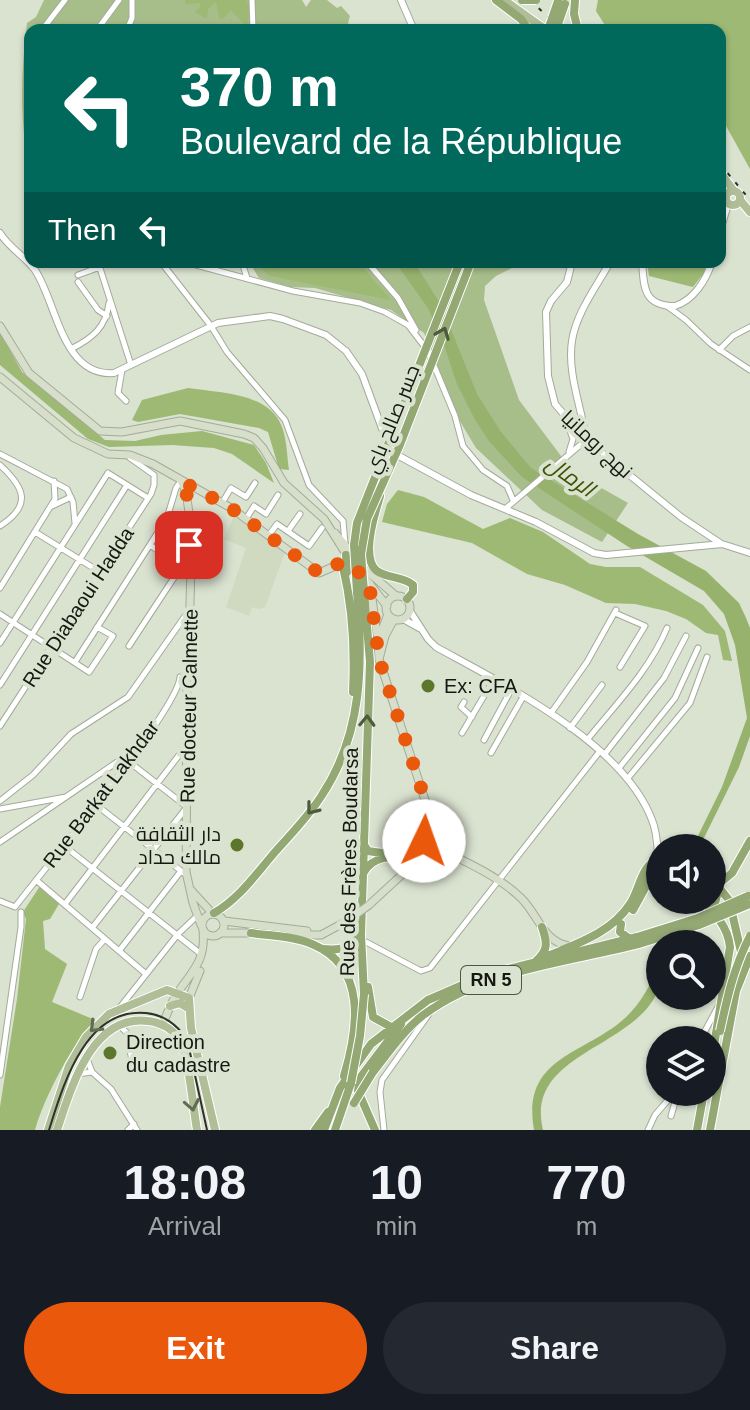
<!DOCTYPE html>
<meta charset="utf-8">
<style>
:root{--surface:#171b24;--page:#242831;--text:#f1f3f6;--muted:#9ea1a6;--accent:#ea580c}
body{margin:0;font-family:Arial,Cairo,sans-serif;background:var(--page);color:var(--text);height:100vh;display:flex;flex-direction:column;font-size:30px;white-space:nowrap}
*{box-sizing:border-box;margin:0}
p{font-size:26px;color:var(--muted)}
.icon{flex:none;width:44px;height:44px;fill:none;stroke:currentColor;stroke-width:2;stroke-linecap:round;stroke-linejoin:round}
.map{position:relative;height:1130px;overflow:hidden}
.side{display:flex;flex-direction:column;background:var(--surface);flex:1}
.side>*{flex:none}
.banner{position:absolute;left:24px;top:24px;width:702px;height:244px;border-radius:16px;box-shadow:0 2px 6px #0004;background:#00695c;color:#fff;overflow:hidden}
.tools{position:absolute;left:646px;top:834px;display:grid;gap:16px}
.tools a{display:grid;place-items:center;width:80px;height:80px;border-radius:50%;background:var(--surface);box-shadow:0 2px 6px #0004;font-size:40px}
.pin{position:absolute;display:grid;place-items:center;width:68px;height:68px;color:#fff;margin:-34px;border-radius:16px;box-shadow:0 4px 12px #0006}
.me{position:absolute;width:88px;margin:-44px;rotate:3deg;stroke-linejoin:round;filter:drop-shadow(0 0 6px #0008)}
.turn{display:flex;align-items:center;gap:28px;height:168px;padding:0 24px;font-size:36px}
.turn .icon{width:104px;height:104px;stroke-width:2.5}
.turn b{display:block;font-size:56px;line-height:68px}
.then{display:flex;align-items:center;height:76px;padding:0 24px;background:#0003;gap:16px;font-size:30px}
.eta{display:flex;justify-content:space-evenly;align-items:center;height:136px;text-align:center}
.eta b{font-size:48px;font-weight:700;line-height:56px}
.cta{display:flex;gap:16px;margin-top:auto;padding:16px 24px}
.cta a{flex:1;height:92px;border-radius:48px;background:var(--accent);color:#fff;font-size:32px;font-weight:700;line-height:92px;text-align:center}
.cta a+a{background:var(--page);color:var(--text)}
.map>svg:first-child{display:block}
.built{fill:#cfdac1}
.green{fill:#a7bd8a}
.forest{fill:#9db974}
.water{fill:#96b26d}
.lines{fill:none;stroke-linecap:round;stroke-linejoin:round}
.minor-casing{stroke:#a3ab9a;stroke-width:7}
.tertiary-casing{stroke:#a3ab9a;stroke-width:8}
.secondary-casing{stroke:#a3ab9a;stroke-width:9}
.primary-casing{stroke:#fff;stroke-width:10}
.trunk-casing{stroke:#fff;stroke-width:10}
.minor{stroke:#fff;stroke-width:5}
.tertiary{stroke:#fff;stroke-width:6}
.secondary{stroke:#d7dfcb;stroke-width:7}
.primary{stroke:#afbe97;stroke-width:8}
.trunk{stroke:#94a874;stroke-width:8}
.tram{stroke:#2d3129;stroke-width:2}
.rail{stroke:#2d3129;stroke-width:2;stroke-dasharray:4 8;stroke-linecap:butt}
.secondary-bridge-casing{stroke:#a3ab9a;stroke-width:9;stroke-linecap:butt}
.trunk-bridge-casing{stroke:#fff;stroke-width:10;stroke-linecap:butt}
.secondary-bridge{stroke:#d7dfcb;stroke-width:7}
.trunk-bridge{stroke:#94a874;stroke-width:8}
.oneway{stroke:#4e593e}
.oneway2{stroke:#626b54}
.route{stroke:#ea580c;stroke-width:14;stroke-dasharray:0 25.2}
.poi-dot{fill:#5c772b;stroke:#dae2d0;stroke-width:3}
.labels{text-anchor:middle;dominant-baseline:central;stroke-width:8;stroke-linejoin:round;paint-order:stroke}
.shield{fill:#dae2d0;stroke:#50554a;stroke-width:2}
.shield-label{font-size:18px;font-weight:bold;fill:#151811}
.street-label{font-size:20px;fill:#151811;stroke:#dae2d0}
.poi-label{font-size:20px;fill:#151811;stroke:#dae2d0;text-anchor:start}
.water-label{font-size:22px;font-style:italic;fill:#3a5201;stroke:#dae2d0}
</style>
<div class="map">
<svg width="750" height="1130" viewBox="0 0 750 1130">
<rect width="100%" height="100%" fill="#dae2d0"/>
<path class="built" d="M234,516L285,552L265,607L259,609L252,607L249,616L226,607L246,548L224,539Z"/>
<path class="green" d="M44,0H302L306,7L311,0H327L337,8L341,6L350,16L348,23L351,30H30V171C19,121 21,73 27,23L36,17Z
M249,262H524L496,276L485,286L484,300L519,400L573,472L628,503L602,542L542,510L476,448L458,418L424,333L391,310L315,288L291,287L259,278Z"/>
<path class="forest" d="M185,0H249L246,1L249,5L248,28L231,10L223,19L219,18L216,2L208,9L207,19L195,12L200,7V3L186,4Z
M598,0H750V169L720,115V30H608L596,11Z
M254,262H358L391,300L270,276Z
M647,262H707L704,273L693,287L649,276Z
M0,332L22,372L105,440L135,441L161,435L202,431L254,445L266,463L274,483L232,454L214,448L172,445L109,447L88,439L0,365Z
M188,388C219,393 269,392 282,427C287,440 287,457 289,470L279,469L268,432L259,428L180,414L138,422L132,420L142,400Z
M398,490L424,497L483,529L510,518L543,532L590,564L606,567H640L703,605L725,631L732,661L723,660L718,635L706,633L686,619L666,611L635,604L606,603L565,585L527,574L472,543L382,522L387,504Z
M40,886L59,904L50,919L43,921L45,949L67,964L52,1002L95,1020C71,1047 45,1095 35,1130H0V1107L17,999L26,919L23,912Z"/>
<path class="water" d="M395,262H414L441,305L477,394L501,432L531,468L638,534L706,571L739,603L746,618L750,628V736L739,767L699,848H692L722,787L747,718L735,645L724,614L704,591L627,546L522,477L489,441L474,418L457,384L443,342L428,308Z
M660,963C660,971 662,981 659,988C637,1049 524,1052 543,1130H534C522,1061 576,1056 618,1024C639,1008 650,986 660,963Z"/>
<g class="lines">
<defs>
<path id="minor" d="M252,0L253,30
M42,30L65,0
M97,30L119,0
M127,30L132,18V0
M98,262L131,365
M161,262L211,326L227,352L285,420L309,485L343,521L345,543
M185,262L293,291L360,303L385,312L408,325L428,351L455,416L463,446L483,470L507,486L513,500
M242,262L247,278
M367,262L398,298L416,330
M78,275L100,267
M78,282L98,310L107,316
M667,306L686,320L711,344L750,370
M71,349C93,338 106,327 109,303
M719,350L733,336L750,327
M122,370L118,393L126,401
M566,420L573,439L569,452
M0,454L67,489L73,502L75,523
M0,465C24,487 33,505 0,526
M222,503L231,488L246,497L255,483
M52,506L71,497
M505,509L586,440
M246,519L254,506L266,514L278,495
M288,531L300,514
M35,532L100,572
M269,535L277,524L309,546L322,528
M150,545L181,567L190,569
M0,588L55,499L54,481
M615,613L645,626L620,667
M0,614L89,672L113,636L97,627
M0,643L108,473L148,498
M129,646L181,567
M75,662L167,518L176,488L181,481
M0,685L127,485
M464,702L461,707L472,717
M551,713L587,662L616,610
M0,726L151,494L154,485V475L130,458
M570,728L602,685
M462,733L494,679
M484,740L511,690
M587,740C616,704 649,671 667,628
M491,753L523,697
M604,755L664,678L686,636
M619,768L675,698L698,648
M628,778L690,703L707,657
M0,801L33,775L71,734L128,697L190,609
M95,804L185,874
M0,809L66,797
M0,842L120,760L128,761L187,807L92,928
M63,845L201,954
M36,880L146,974
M0,901L15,907C43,870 178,710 180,677
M65,904L186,746
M366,942L421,971L430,968L600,751
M119,951L181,871
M80,997L96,949L105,939
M121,1006L178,934L197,916
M120,1026L127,1033L132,1061
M700,1040L719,1005
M92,1072L111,1089L137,1130
M77,1074L92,1072L87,1059
M0,1075L21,927V912
M671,1116L678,1092
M128,1130L134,1124
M384,1130L380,1092L382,1080L429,1014
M648,1130L655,1115L675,1092"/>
<path id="tertiary" d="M401,0L414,30
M720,231L728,204
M0,233C9,248 25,256 35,270C57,303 62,377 114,373L218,323L270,316L283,319L326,335L346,351L362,374L387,442L399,456L471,495L536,522L594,553L606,555L722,544L750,553
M572,262L567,282L551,301L546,312L548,376L555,404L584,438L681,517L720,543
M642,262C644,287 643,306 675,306C694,300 706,280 712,262
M586,440C582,408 567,374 572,341C576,313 597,286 610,262
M410,611L428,639L436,647C505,685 623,743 652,820C659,836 657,857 660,874
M403,619L419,628"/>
<path id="secondary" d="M0,326L29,373L100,431L122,432L180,421L244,434L254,438L263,448L284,483L324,519L348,557
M0,377L74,438L108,454L130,455L153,464L231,508L319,573L342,563
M181,481C198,506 188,639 187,675C186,741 187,806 186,872L193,903L201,925
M335,533L366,570L396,596
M361,573L387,606
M370,584L377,635
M386 608a12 12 0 1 1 24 0a12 12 0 1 1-24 0Z
M388,614L378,641L379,659L385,636L394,619
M379,659L426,803L437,825
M423 836a11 11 0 1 1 22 0a11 11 0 1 1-22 0Z
M445,837L459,857
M435,847C464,861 499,876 522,899C538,915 544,943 570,946
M191,890L212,913
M369,905L408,869L421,844
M202 925a11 11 0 1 1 22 0a11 11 0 1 1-22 0Z
M224,921L307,931
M220,933H256
M288,935H321L347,921
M189,998L200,971
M162,1025C167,1015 170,1005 176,995C192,971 206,962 203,930"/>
<path id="primary" d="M504,0L546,30
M720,172L734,191
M726 198a7 7 0 1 1 14 0a7 7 0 1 1-14 0Z
M740,200L750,212
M170,1006L180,1003L188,1008
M48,1130L69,1066L86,1037L109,1014L167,990L189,998L191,1028L215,1130
M57,1130C71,1089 91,1014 148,1021C160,1022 173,1029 179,1039C189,1057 193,1107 197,1130"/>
<path id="trunk" d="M496,0L521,19L529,30
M575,0L574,14L578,30
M380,496C375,513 360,558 377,571C388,579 403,576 413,585V592L407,599
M346,555L347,572
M338,564L343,567C353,608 355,650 353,692
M364,845L368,851C386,854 406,856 422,844
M364,872C375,853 395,857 414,858
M712,879L729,900L742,956
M701,900C715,913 728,927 730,947L712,1058
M633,910L651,877L660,874
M713,911L720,883L732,873L750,841
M214,913C239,899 256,874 275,852C291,834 309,816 322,795C363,733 363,663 357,592
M621,924L620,932L630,939
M251,933C271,936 294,936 312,944C368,967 358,1030 344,1076
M323,949C341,951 354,948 358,929
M550,955C579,943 612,932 630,904C640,889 641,864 660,858
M536,961C549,950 547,942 542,927
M368,987L373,1017L391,1027
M364,994L361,935L370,662L364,591
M373,1072C388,1053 403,1031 422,1016C485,969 565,963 639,944
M315,1130L328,1112
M324,1130L340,1088L371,1044L428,1000L488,974L637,937
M335,1130L351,1083
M375,1130L358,1091L360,1078L401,1024
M697,1130L704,1092
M710,1130L736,991L750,956"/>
</defs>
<use href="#minor" class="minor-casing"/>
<use href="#tertiary" class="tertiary-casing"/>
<use href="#secondary" class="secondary-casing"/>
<use href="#primary" class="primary-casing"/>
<use href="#trunk" class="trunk-casing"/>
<use href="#minor" class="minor"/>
<use href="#tertiary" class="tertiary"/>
<use href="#secondary" class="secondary"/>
<use href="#primary" class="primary"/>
<use href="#trunk" class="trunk"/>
<path class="tram" d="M49,1130C63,1086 85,1007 146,1013C164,1015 176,1024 187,1039L207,1130"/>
<path class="rail" d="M530,0L548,17L569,30
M720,164L750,200"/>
<defs>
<path id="secondary-bridge" d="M347,921L369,905"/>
<path id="trunk-bridge" d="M522,0H536
M548,30L558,1
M556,30L565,4
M364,591L361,554L367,519L399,447L471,262
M357,592L354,545L357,523L460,262
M637,937L698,918L748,896
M639,944L699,925L750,904
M720,1031C727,998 734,967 750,936
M351,1083L360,1036L364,994
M354,1103L373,1072"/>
</defs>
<use href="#secondary-bridge" class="secondary-bridge-casing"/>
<use href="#trunk-bridge" class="trunk-bridge-casing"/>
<use href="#secondary-bridge" class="secondary-bridge"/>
<use href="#trunk-bridge" class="trunk-bridge"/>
</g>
<defs><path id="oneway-chevron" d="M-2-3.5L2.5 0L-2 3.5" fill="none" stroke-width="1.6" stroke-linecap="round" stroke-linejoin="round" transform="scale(2)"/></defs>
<g class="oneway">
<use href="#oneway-chevron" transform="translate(443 333) rotate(-69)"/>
<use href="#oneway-chevron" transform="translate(367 721) rotate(-88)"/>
<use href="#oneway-chevron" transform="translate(312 809) rotate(128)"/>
</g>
<g class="oneway2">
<use href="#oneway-chevron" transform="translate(95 1027) rotate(135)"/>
<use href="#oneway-chevron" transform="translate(192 1105) rotate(79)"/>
</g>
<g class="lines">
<path class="route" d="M189,545L188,498L181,481L231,508L319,573L338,564L349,563L369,582L379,659L426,803L424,841"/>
</g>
<g class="poi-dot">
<circle cx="428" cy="686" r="8"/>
<circle cx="237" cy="845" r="8"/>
<circle cx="110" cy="1053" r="8"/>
</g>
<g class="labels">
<rect class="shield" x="461" y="966" width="60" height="28" rx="6"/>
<g class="shield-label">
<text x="491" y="980">RN 5</text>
</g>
<g class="street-label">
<text transform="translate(392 419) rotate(-68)">جسر صالح باي</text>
<text transform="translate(597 444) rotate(43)">نهج رومانيا</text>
<text transform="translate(78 607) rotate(-57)">Rue Diabaoui Hadda</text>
<text transform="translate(189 706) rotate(-89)">Rue docteur Calmette</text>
<text transform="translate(101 794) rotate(-53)">Rue Barkat Lakhdar</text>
<text transform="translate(349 862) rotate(-89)">Rue des Frères Boudarsa</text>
</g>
<g class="poi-label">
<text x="444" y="686">Ex: CFA</text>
<text x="221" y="834" text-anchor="end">دار الثقافة<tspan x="221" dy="23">مالك حداد</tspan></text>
<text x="126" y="1042">Direction<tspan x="126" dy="23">du cadastre</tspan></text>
</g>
<g class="water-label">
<text transform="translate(570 476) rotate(35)">الرمال</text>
</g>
</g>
</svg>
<div class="tools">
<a><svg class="icon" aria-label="sound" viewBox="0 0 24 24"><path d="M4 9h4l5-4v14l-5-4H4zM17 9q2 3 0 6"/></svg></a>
<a><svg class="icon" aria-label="search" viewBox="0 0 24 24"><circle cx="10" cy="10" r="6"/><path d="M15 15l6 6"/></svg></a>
<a><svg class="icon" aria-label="layers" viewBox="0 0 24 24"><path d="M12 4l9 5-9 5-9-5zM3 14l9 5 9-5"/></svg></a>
</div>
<div class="pin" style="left:189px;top:545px;background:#d93025"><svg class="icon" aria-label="arrive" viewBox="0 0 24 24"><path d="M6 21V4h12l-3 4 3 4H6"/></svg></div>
<svg class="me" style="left:424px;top:841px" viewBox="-20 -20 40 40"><circle r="19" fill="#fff"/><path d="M0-13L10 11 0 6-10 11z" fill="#ea580c"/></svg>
<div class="banner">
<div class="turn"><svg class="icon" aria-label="left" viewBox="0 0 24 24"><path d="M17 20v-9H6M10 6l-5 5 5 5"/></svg><div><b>370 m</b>Boulevard de la République</div></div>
<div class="then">Then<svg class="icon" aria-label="left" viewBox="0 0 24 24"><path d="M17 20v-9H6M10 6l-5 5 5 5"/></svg></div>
</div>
</div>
<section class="side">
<div class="eta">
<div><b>18:08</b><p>Arrival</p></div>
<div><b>10</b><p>min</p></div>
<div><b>770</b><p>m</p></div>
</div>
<div class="cta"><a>Exit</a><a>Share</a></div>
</section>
